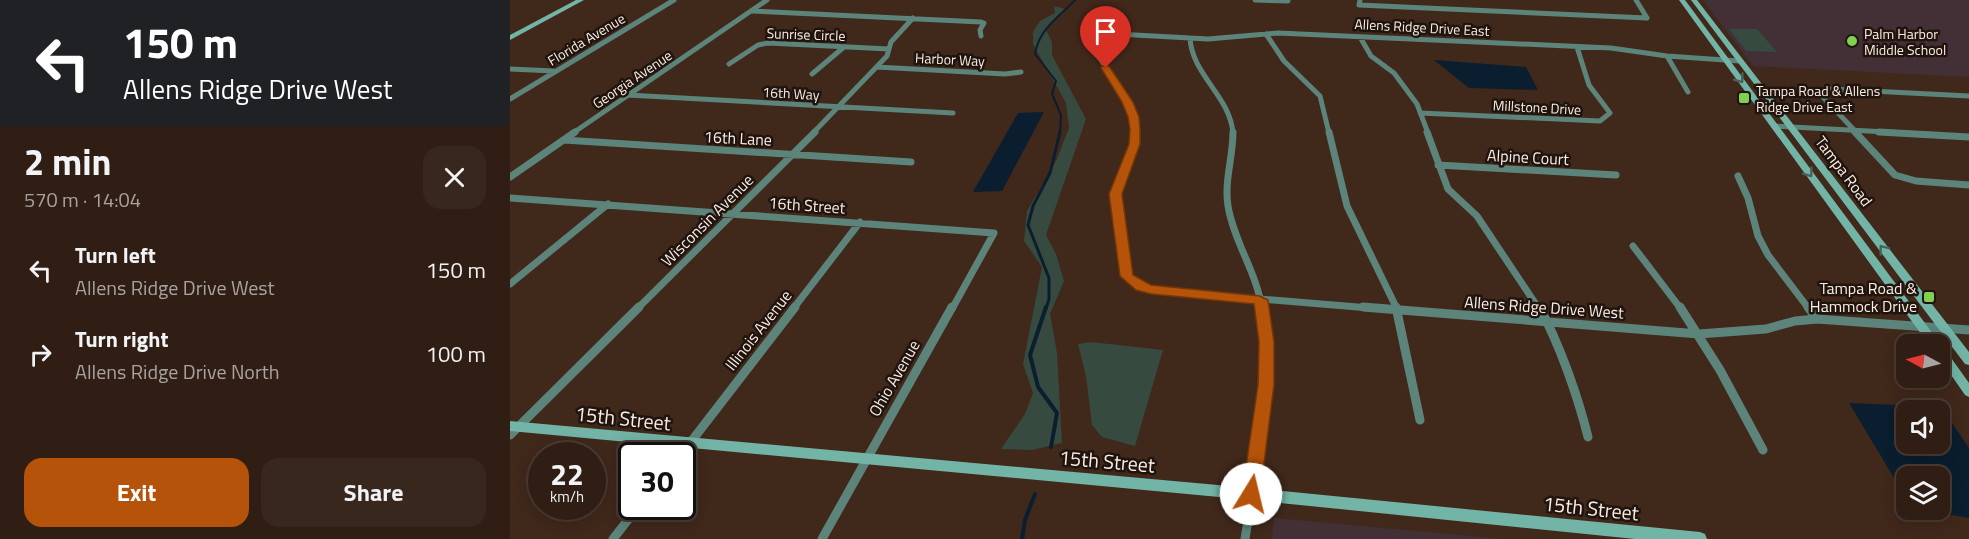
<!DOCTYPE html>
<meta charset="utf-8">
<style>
:root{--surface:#301e14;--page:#38271d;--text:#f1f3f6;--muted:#a8a2a0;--line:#4b3c34;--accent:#b45309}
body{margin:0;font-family:"Titillium Web",sans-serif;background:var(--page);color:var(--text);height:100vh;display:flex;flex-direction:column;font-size:22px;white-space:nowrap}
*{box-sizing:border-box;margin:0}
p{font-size:20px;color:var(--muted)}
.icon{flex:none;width:33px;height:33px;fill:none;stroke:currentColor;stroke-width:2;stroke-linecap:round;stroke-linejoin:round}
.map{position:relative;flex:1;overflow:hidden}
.side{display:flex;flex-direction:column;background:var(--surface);width:510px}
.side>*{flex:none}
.guide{background:#202124;color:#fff;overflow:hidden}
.needle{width:39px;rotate:277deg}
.buttons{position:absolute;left:1386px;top:334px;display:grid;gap:12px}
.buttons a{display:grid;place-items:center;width:54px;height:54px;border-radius:12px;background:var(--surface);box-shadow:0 3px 15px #0003,0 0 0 2px var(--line);font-size:30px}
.speed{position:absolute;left:18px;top:442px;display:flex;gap:12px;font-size:30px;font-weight:700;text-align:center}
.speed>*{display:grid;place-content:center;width:78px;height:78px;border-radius:50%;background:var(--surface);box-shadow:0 3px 15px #0003,0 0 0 2px var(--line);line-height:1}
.speed small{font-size:15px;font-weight:400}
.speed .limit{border:3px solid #111;border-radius:9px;background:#fff;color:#111}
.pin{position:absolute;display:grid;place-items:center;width:51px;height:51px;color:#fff;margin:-62px -26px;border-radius:50% 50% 50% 0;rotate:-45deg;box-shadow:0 0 6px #0007}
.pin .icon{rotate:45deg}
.me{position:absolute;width:66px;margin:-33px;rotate:9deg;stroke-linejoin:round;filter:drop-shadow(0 0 4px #0008)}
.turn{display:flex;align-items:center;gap:21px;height:126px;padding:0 24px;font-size:27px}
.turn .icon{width:78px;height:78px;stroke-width:2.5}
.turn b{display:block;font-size:42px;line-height:51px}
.round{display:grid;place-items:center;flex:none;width:63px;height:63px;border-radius:18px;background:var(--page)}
.summary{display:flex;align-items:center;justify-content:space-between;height:102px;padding:0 24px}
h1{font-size:36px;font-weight:700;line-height:45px}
.button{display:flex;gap:12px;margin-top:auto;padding:12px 24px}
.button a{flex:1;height:69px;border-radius:18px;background:var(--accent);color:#fff;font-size:24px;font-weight:700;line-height:69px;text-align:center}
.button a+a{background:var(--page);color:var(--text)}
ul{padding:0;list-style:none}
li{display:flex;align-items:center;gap:18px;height:84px;padding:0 24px}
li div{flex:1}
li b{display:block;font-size:22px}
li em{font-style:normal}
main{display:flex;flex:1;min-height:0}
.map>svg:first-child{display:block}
.education{fill:#433037}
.green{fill:#364a40}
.water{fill:#0a1e2f;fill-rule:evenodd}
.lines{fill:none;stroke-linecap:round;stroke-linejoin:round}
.stream-far2{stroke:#0a1e2f;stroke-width:2}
.stream-far1{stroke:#0a1e2f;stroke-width:3}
.stream{stroke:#0a1e2f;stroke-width:4}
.street-far2{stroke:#5c847b;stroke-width:5}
.street-far1{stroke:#5c847b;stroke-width:7}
.street{stroke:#5c847b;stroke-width:9}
.secondary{fill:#72b4a6;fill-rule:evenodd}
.oneway{stroke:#48645a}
.route{fill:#b45309;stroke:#753606;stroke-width:1.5}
.poi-dot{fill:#81d050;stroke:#1f140e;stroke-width:2}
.labels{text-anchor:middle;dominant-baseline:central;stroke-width:5;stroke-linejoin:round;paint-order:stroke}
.far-street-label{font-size:14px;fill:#fdece4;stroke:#1f140e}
.far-poi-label{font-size:14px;fill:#fdece4;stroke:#1f140e;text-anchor:start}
.street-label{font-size:16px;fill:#fdece4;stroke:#1f140e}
.poi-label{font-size:16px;fill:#fdece4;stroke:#1f140e;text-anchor:end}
.near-street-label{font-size:20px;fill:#fdece4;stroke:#1f140e}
</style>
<main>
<section class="side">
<div class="guide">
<div class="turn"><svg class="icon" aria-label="left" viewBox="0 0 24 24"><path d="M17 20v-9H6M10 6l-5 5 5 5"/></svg><div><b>150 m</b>Allens Ridge Drive West</div></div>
</div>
<div class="summary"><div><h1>2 min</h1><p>570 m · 14:04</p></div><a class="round"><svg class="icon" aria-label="close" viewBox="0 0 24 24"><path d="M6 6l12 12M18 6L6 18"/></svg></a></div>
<ul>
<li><svg class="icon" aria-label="left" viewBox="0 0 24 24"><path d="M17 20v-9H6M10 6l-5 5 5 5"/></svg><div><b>Turn left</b><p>Allens Ridge Drive West</p></div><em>150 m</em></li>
<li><svg class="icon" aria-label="right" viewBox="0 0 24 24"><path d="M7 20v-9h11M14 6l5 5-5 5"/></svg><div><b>Turn right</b><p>Allens Ridge Drive North</p></div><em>100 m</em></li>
</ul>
<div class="button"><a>Exit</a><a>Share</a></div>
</section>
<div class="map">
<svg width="1459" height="539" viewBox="0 0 1459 539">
<rect width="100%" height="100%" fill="#40281b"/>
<path class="education" d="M1193,0H1459V77L1243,66Z
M764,518L994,539H762Z"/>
<path class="green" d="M544,6L555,9L536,30L542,42V55L576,119L536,235L546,254L554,281L540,314L547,353L552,443L522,450L491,449L515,414L523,393L513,364L532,267L514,241L517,211L546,161L559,128L556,103L523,44V32L530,21L545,13Z
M1219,29H1247L1267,52L1236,51Z
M581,342L653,350L625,446L592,437L582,425L576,376L568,344Z"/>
<path class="water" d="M924,60L1016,67L1028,90L959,88Z
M534,112L492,191L463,192L508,113Z
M1339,403L1431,407L1459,448V518L1413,510H1430V477H1396V498ZM1396,411H1430V444H1396Z"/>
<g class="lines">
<path class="stream-far2" d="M550,133L551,115L542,94L546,81L525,54C529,29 548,18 565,0"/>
<path class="stream-far1" d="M536,309L539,299V278L518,225L523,206L540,173L550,132"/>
<path class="stream" d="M536,307L520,355L528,387L547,413L541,447
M512,539L515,520L525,494"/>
<path class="street-far2" d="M745,0L778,1
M850,0L849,5L1137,18
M1126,0L1137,18
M242,11L471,22L474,23L470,30L471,36
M756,34L774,61L810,96L819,133
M850,37L861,56L884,73L907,104L918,133
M680,38C682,75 720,96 723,133
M1157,56L1178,92
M219,64L248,45L258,43L379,49
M367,67L495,74L511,72
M0,69L44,71
M302,74L334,47
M118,95L443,113
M0,99L164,0
M910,113L1090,121L1100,113L1079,85L1067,47
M1264,126L1396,133
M63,133L257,0
M303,133L377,56L381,42L403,18
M626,133C624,111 614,94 602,76C595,65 585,55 584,42L594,36L607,34L698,39L768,33L1101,48L1157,56L1229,61
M1347,133L1310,94L1312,91L1321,89L1459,96"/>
<path class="street-far1" d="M625,132C623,152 611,167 607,186C601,215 612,248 617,276L625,284L641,290L872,309
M723,132C723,157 714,182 718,206C724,242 747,273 752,309
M819,132L837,206L887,309
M917,132L938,189L967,216L1029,309
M1345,132L1385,175L1406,181L1459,185
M1369,132L1459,137
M54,140L401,162
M928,165L1106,175
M1228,176L1238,198L1248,236L1258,255L1299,309
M0,177L65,132
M0,198L484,233L442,309
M1123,246L1171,309
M0,284L98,204
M127,309L305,132
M283,309L350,222"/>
<path class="street" d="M853,307L1189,334L1256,329L1285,321L1307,319L1459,330
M886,307L910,420
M1029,307C1049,342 1068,397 1078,437
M1170,307L1210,370L1253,450
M1298,307L1307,319
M0,435L129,307
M170,456L285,307
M103,539L128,507
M312,539L442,307
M735,539C747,462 762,385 752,307"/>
<path class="secondary" d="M66,0H74L0,40V35Z
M1169,0H1175L1429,342L1430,347L1434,348L1459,383V397L1455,395L1430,359V345H1419Z
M1181,0H1187L1459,352V365L1455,364Z
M0,421L741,488L1190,532L1195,534L1197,539H1125L741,500L0,431Z"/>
</g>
<defs><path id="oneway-chevron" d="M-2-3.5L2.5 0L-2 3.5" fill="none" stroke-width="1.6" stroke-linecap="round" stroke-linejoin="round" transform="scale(1.5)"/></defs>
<g class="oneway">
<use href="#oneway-chevron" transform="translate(1230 79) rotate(54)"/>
<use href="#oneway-chevron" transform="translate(1299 173) rotate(54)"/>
<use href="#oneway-chevron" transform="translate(1373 249) rotate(-128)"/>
</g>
<path class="route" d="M592,66H599L623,102L629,117L630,129V144L612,194L623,275L641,285L750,296L758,300L764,342V385L750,494L748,499L741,501L735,499L732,494L748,385L749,342L744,304L641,294L626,290L610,276L599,194L619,144L620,129L618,117L612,102L591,68Z"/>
<g class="poi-dot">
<circle cx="1342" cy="41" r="6"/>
<rect x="1228" y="92" width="12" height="12" rx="3"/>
<rect x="1413" y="291" width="12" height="12" rx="3"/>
</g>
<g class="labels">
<g class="far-street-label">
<text transform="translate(912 27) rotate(3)">Allens Ridge Drive East</text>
<text transform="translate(296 34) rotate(2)">Sunrise Circle</text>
<text transform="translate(76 39) rotate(-31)">Florida Avenue</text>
<text transform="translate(440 59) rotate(3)">Harbor Way</text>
<text transform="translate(122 79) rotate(-34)">Georgia Avenue</text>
<text transform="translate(281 93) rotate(3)">16th Way</text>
<text transform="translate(1027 107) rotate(3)">Millstone Drive</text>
</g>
<g class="far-poi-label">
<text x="1354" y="33">Palm Harbor<tspan x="1354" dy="16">Middle School</tspan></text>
<text x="1246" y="90">Tampa Road &amp; Allens<tspan x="1246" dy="16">Ridge Drive East</tspan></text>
</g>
<g class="street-label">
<text transform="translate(228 138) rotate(3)">16th Lane</text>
<text transform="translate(1018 157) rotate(3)">Alpine Court</text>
<text transform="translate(1334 171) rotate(53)">Tampa Road</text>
<text transform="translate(297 205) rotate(4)">16th Street</text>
<text transform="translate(197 220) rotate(-45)">Wisconsin Avenue</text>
<text transform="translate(1034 307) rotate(4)">Allens Ridge Drive West</text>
<text transform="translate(248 330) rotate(-52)">Illinois Avenue</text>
<text transform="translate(384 378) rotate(-60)">Ohio Avenue</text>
</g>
<g class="poi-label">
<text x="1407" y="288">Tampa Road &amp;<tspan x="1407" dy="18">Hammock Drive</tspan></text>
</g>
<g class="near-street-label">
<text transform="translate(113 418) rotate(6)">15th Street</text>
<text transform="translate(597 461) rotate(5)">15th Street</text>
<text transform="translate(1081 508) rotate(6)">15th Street</text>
</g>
</g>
</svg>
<div class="buttons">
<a><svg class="needle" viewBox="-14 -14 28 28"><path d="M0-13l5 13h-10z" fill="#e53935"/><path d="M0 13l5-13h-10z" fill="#a8a2a0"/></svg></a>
<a><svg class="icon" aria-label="sound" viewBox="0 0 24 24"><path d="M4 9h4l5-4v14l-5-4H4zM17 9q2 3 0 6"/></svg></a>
<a><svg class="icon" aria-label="layers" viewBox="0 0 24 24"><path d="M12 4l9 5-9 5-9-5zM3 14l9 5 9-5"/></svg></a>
</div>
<div class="speed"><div>22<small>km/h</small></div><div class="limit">30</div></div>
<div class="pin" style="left:596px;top:68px;background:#d93025"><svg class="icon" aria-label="arrive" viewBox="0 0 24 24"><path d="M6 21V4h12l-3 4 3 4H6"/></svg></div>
<svg class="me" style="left:741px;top:494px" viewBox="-20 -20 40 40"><circle r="19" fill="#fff"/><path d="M0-13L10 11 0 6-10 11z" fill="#b45309"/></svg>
</div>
</main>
